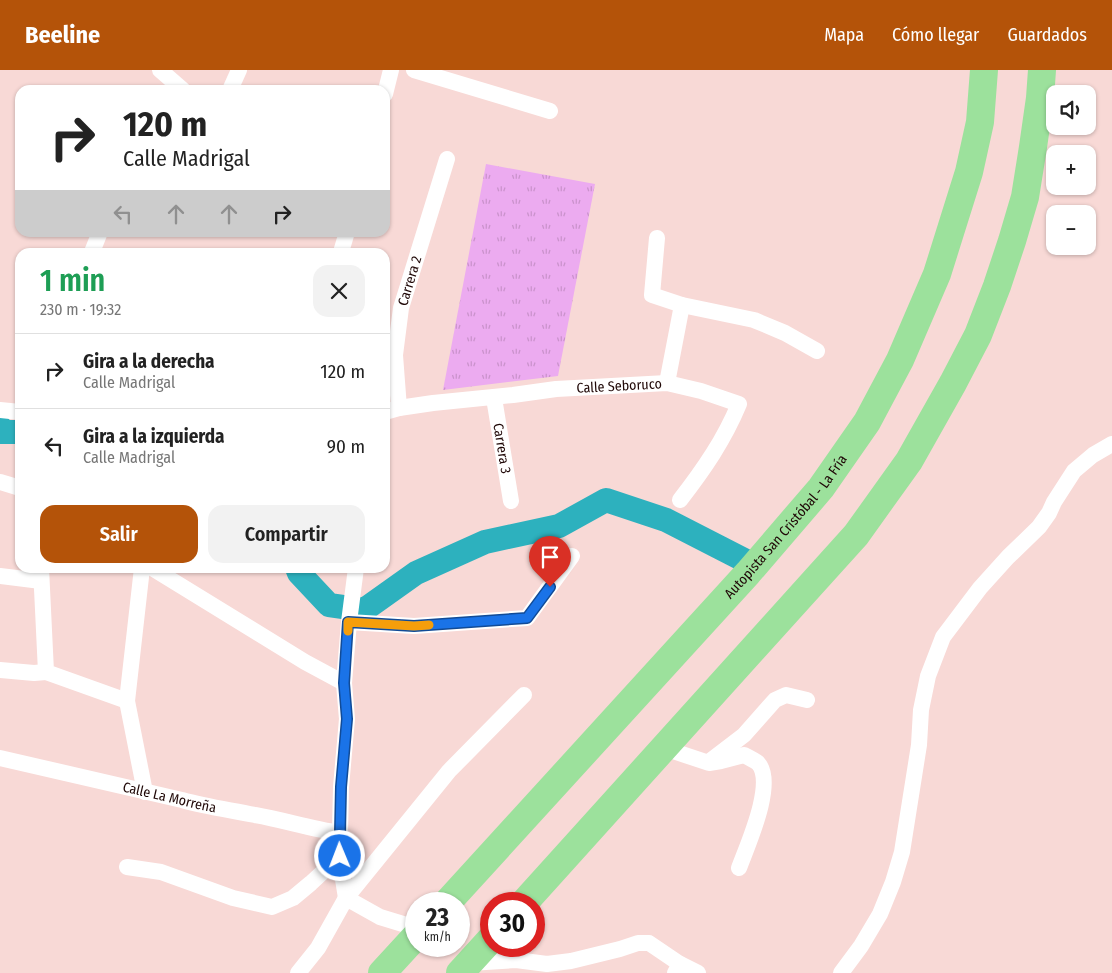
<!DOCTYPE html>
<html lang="es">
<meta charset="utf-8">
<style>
:root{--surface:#fff;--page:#f2f2f2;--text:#222;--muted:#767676;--line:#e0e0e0;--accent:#b45309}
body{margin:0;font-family:"Fira Sans Condensed",sans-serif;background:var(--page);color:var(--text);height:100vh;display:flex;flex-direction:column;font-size:19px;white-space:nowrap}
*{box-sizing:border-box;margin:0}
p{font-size:16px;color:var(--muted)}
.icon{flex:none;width:28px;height:28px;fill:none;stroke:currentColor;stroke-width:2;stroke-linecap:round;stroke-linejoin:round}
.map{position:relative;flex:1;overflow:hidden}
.drawer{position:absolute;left:15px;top:178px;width:375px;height:325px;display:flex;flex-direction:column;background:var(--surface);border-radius:15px;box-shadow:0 1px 4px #0004}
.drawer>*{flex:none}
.banner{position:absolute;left:15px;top:15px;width:375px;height:152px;border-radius:15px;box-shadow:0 1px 4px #0004;background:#fff;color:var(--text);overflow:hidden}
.controls{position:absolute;left:1046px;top:15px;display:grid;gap:10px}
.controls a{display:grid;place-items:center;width:50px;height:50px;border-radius:10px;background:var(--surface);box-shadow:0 1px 4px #0004;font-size:25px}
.speed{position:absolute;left:405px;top:822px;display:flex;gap:10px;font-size:25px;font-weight:700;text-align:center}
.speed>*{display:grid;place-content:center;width:65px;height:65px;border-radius:50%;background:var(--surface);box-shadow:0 1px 4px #0004;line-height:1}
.speed small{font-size:12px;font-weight:400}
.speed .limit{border:8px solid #d22;background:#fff;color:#111}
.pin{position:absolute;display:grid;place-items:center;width:42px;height:42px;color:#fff;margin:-51px -21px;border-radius:50% 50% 50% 0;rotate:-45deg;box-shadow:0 0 5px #0007}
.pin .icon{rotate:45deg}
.me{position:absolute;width:55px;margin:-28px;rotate:359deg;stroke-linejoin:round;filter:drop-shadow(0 0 4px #0008)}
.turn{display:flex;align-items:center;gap:18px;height:105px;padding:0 25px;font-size:22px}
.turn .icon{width:65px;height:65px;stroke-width:2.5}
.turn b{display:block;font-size:35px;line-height:42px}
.lanes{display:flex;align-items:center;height:48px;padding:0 25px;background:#0003;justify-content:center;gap:25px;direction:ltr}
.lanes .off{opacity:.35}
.round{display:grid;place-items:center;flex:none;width:52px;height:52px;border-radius:15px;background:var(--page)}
.summary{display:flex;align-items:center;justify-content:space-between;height:85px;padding:0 25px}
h1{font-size:30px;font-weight:600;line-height:38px;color:#1e9e55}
.cta{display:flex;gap:10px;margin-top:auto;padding:10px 25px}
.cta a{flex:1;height:58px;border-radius:15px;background:var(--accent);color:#fff;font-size:20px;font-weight:600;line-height:58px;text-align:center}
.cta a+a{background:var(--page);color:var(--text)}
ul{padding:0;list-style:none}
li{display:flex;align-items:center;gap:15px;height:75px;padding:0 25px;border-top:1px solid var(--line)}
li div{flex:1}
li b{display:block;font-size:19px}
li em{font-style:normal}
header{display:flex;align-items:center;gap:30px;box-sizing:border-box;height:70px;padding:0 25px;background:var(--accent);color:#fff}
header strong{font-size:24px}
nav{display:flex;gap:28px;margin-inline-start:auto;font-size:18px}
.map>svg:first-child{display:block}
.grass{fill:url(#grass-tufts)}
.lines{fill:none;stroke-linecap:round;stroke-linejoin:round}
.river{stroke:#2db1be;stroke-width:24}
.street{stroke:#fff;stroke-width:16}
.highway{stroke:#9ce19c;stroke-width:28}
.route-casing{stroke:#114b97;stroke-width:12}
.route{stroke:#1a73e8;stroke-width:9}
.slow{stroke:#f59e0b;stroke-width:9}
.labels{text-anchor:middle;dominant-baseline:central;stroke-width:4.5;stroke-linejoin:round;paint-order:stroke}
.street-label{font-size:14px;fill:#1f0706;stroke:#fff}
</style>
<header>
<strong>Beeline</strong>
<nav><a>Mapa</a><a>Cómo llegar</a><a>Guardados</a></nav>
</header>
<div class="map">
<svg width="1112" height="903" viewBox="0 0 1112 903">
<defs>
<pattern id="grass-tufts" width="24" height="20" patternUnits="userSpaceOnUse" patternTransform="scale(1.25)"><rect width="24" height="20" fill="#ecabf0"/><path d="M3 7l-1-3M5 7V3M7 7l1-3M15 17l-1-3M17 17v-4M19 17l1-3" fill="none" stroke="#ca92cc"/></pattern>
</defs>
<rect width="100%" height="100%" fill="#f8d9d6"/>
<path class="grass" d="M486,94L595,114L558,306L443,320Z"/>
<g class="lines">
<path class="river" d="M0,357L2,362H20
M297,498L299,503L329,535L364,540L416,503L485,472L559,456L606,430L666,450L744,490"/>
<g class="street">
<path d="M160,0L183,20"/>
<path d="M414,0L550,41"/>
<path d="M230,20L239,0"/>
<path d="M385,24L391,0"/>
<path d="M657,168L652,225L682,235L754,250L785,263L817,281"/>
<path d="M92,182L100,162"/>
<path d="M341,182L347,162"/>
<path d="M667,313L682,235"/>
<path id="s1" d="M494,328L511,431"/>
<path id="s2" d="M399,338L395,285L401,238L447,89"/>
<path d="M0,340L20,342"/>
<path id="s3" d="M385,342L399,338L433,333L513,325L556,319L667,313L701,321L739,334C724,370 704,399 680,430"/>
<path d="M0,412L20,418"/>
<path d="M41,498L46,602L127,631"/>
<path d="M142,498L127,631L145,722"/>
<path d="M152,498L305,592L344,613"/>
<path d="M0,506L41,511"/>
<path d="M349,552L414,556L527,548L572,486"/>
<path d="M0,600L34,603L46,602"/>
<path d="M664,678L709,693L721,691L744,685C748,687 754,690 758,693C776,713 747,776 739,798"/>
<path id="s4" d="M0,688L182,730C207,737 231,740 255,745C284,750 311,759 340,763"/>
<path d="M710,691L744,665L775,630L786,625L807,630"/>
<path d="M127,797L161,802L233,828L272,837L293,828L311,813L340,786"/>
<path d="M346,828L341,797L340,763L341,717L347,649L344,613L349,552L356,498"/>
<path d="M346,828L380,847L416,858"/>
<path d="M470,893L516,890L547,894L571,891L620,879L638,873H649L680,894"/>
<path d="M298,903L318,878L346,828L449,701L524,625"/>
<path d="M675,903L680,894L698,903"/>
<path d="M841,903L861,876L880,844L893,812L902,782L919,675L921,640L928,606L943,567L980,518L1008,487L1039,457L1049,443L1054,432L1074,401L1093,385L1112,374"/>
</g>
<g class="highway">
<path id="s5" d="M446,834L748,503L821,418L867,352L900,290L937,204L969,102L980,52L984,0"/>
<path d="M523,834L856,465L909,391L953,313L978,265L997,216L1012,171L1025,127L1033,77L1040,28L1042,0"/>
<path d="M382,903L416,866"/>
<path d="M460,903L491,869"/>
</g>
</g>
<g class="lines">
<defs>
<path id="route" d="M340,786V763L341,717L347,649L344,613L348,552L414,556L527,548L550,517"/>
</defs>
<use href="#route" class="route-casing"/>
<use href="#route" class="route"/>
<path class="slow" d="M348,561V552L414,556L429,555"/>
</g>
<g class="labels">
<g class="street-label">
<text stroke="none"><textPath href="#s2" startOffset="129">Carrera 2</textPath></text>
<text stroke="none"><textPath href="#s3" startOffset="236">Calle Seboruco</textPath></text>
<text stroke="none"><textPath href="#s1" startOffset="51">Carrera 3</textPath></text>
<text stroke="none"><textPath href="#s5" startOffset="508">Autopista San Cristóbal - La Fría</textPath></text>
<text stroke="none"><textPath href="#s4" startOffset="174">Calle La Morreña</textPath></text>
</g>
</g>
</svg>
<div class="controls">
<a><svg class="icon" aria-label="sound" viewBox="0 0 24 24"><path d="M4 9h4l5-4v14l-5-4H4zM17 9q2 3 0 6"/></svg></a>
<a>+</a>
<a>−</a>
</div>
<div class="speed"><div>23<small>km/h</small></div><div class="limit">30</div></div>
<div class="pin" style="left:550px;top:517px;background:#d93025"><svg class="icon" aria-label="arrive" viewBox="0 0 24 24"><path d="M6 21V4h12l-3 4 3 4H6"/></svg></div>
<svg class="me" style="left:340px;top:786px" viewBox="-20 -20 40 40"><circle r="17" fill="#1a73e8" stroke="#fff" stroke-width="3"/><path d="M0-11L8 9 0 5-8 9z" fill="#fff"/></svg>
<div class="banner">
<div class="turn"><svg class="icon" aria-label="right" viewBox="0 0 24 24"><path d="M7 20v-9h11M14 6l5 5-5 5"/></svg><div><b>120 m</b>Calle Madrigal</div></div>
<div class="lanes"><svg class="icon off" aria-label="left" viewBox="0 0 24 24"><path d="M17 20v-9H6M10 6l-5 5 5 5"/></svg><svg class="icon off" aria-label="ahead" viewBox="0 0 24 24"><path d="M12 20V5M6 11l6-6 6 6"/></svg><svg class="icon off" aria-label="ahead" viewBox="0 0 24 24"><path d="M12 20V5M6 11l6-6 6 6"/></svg><svg class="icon" aria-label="right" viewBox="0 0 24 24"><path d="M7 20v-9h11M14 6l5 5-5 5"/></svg></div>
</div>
<section class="drawer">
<div class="summary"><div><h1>1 min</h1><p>230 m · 19:32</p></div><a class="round"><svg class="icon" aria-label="close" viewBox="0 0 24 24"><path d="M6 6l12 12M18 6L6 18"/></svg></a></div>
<ul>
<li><svg class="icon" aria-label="right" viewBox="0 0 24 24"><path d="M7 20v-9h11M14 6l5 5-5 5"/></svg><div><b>Gira a la derecha</b><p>Calle Madrigal</p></div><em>120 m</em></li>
<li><svg class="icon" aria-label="left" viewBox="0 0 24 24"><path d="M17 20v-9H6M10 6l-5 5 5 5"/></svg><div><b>Gira a la izquierda</b><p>Calle Madrigal</p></div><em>90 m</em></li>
</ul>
<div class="cta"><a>Salir</a><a>Compartir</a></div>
</section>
</div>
